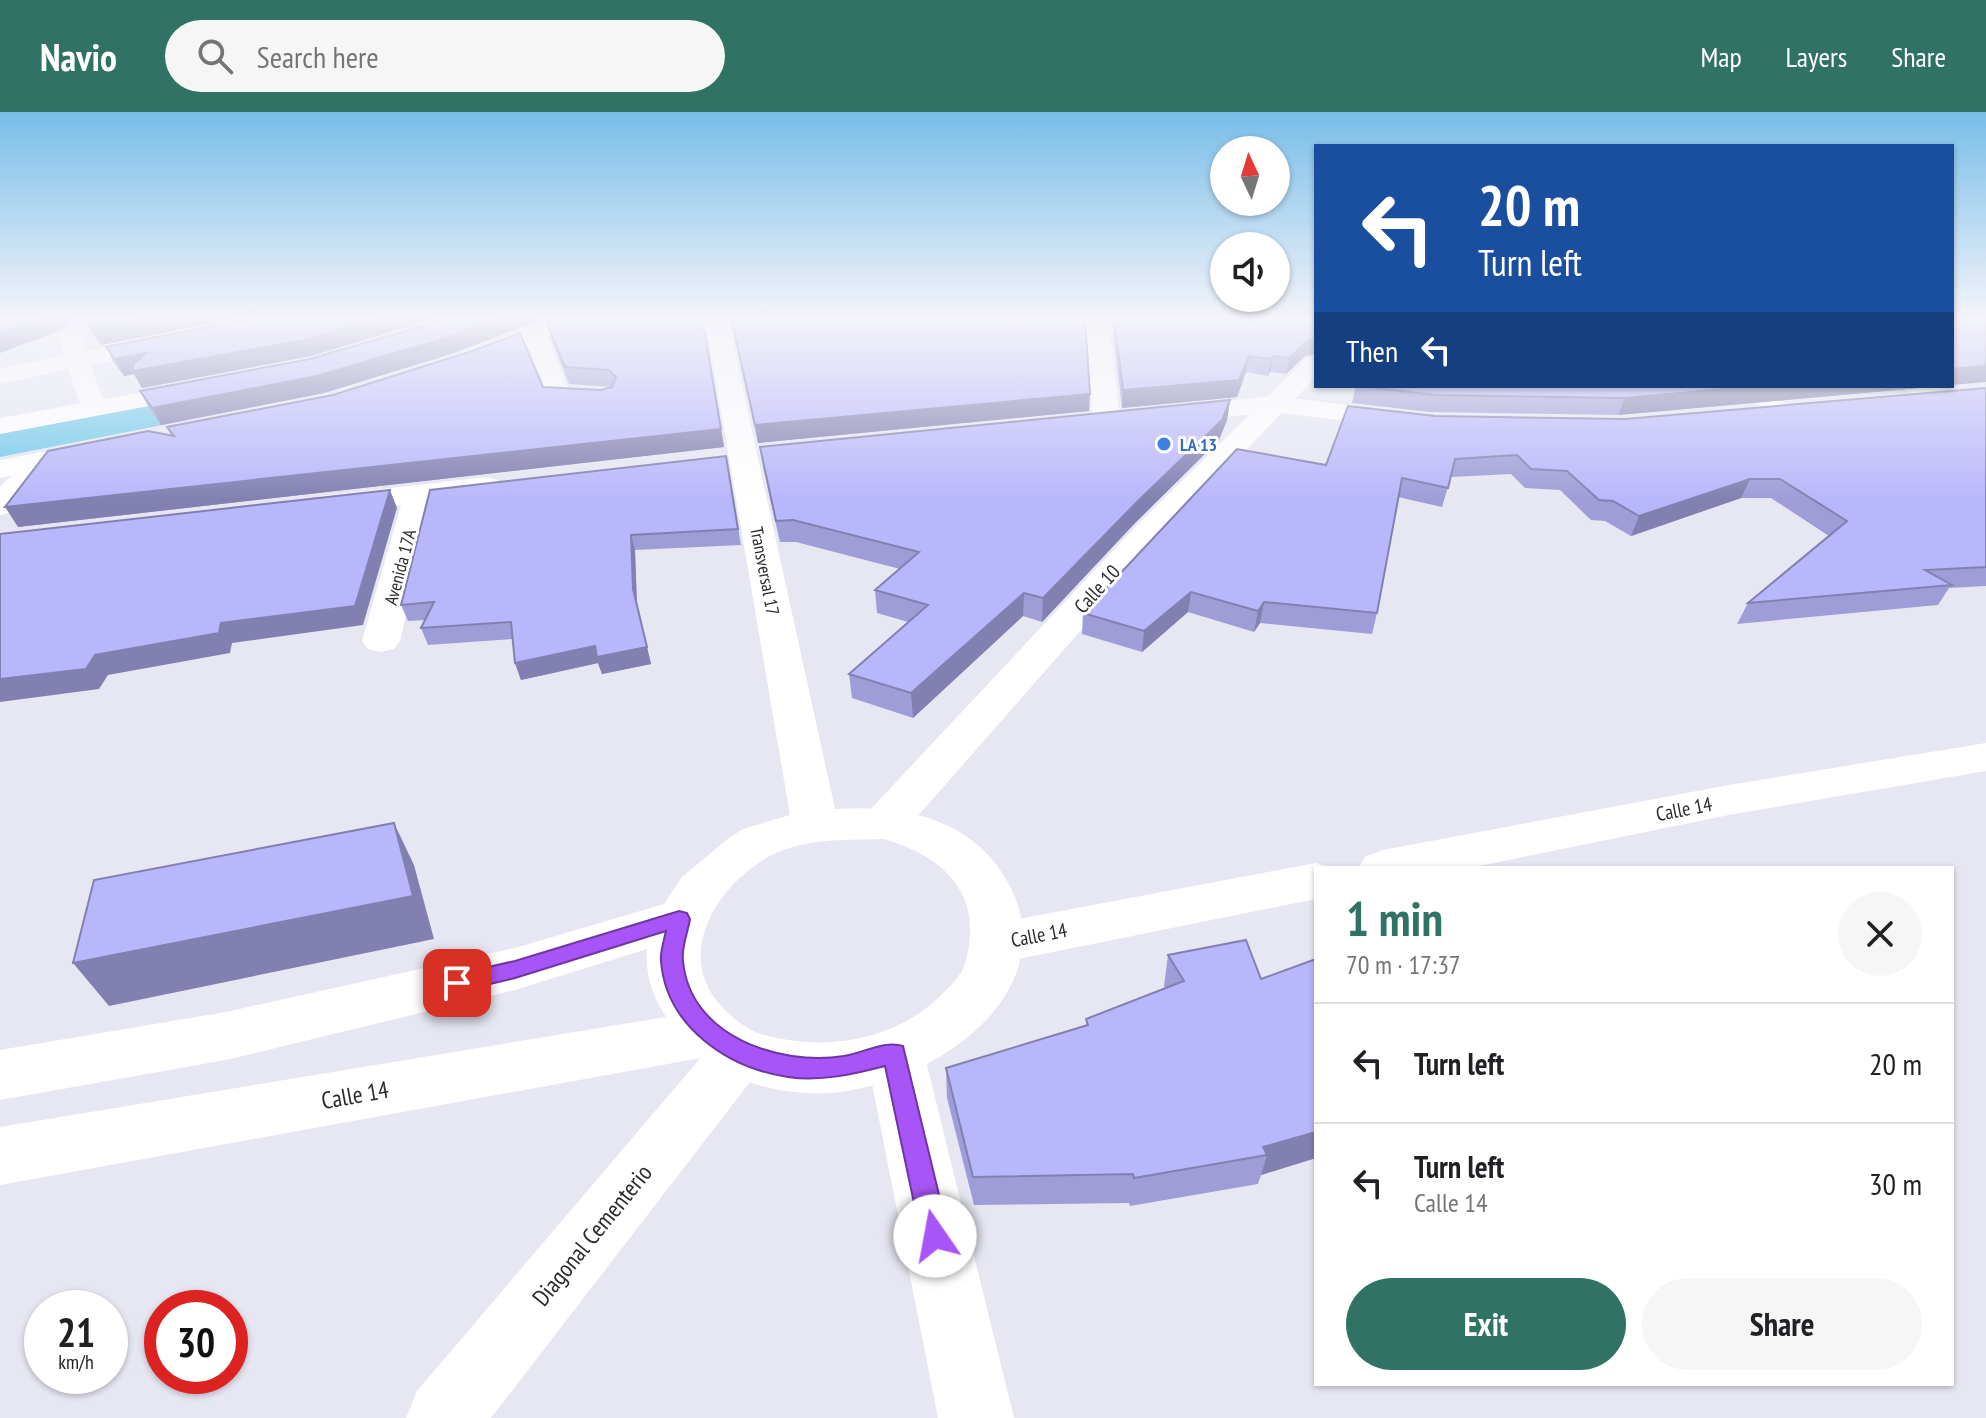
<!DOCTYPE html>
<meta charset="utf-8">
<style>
:root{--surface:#fff;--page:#f6f6f6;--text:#202124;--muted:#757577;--line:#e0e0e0;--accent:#307365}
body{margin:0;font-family:"PT Sans Narrow",sans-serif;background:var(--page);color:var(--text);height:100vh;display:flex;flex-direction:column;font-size:30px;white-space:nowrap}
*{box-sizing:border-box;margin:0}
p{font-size:26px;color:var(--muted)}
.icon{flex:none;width:44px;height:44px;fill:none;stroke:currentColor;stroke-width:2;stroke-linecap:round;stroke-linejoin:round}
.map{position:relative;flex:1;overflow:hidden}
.sheet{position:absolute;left:1314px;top:754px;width:640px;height:520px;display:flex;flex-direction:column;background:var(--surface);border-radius:0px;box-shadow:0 2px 6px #0004}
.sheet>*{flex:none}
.banner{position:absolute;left:1314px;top:32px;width:640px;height:244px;border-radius:0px;box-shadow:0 2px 6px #0004;background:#1a4fa0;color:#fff;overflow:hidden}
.needle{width:52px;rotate:356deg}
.buttons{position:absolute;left:1210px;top:24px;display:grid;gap:16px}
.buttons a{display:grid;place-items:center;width:80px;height:80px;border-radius:50%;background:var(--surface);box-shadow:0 2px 6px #0004;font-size:40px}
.speed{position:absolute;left:24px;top:1178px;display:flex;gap:16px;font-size:40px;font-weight:700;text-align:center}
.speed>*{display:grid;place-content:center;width:104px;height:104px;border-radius:50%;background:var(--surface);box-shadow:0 2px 6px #0004;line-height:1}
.speed small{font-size:20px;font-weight:400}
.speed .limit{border:12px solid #d22;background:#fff;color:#111}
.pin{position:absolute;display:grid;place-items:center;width:68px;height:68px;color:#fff;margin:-34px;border-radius:16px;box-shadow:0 4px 12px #0006}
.me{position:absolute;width:88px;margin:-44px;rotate:348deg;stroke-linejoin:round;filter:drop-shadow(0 0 6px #0008)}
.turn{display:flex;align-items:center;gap:28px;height:168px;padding:0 32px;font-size:36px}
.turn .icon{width:104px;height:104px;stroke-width:2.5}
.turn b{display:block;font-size:56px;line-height:68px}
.then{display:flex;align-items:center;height:76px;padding:0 32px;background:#0003;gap:16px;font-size:30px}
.round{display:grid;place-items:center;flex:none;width:84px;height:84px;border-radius:42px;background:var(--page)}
.summary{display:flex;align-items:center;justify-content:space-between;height:136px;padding:0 32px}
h1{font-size:48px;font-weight:700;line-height:60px;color:var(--accent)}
.action{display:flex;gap:16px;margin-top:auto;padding:16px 32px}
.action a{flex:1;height:92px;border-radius:48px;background:var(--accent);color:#fff;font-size:32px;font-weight:700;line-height:92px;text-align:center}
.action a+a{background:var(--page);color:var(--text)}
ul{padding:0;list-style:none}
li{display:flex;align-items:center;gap:24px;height:120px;padding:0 32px;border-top:2px solid var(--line)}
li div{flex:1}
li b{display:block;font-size:30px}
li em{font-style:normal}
header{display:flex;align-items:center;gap:48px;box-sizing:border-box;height:112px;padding:0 40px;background:var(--accent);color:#fff}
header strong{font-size:38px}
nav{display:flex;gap:44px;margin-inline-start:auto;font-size:28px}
.search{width:560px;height:72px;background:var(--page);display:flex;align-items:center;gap:20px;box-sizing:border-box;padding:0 28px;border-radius:44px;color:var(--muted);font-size:30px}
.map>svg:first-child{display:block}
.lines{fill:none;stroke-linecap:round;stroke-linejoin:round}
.canal{fill:#71cae8;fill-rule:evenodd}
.minor{fill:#fff;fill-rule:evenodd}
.tertiary{fill:#fff;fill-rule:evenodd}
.secondary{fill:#fff;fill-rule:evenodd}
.wall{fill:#9f9dd8}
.shaded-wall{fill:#8280b0}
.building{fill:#b9b7fb;stroke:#8280b0;stroke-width:2}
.route{fill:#a855f7;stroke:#6d37a1;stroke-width:2}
.shop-dot{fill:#3f7fe0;stroke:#fff;stroke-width:3}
.labels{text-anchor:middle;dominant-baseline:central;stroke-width:6;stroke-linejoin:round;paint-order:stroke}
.far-shop-label{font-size:18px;font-weight:bold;fill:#366cbe;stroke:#fff;text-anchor:start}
.far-street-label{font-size:18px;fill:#2a2a2f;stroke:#fff}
.street-label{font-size:20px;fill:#2a2a2f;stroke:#fff}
.near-street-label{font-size:24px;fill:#2a2a2f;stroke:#fff}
</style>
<header>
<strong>Navio</strong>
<div class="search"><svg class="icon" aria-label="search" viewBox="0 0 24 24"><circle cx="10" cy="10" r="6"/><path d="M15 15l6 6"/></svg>Search here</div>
<nav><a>Map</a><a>Layers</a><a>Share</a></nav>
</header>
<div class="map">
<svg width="1986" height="1306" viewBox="0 0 1986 1306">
<rect width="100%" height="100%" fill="#e7e7f3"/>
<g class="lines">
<path class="canal" d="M241,276L254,279L260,287L254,295L0,345V321Z"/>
<path class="minor" d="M78,205H102L82,227L86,239L166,223L174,225L178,230L174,235L91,253L106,297L102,303H84L68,257L0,272V256L64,244L58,226Z
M1086,205H1108L1120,309L1116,315H1096L1092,309Z
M534,215L542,217L546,222L567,275L613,278L617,284L613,290L604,292L548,289L522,222L526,217Z
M1734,274H1764L1795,300L1791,306H1773Z
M1902,274H1937L1986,294V312L1906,279Z
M1273,284L1405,300L1415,302L1419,308L1415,314L1405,316L1273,300L1168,311L1158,309L1154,303L1158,297L1168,295Z
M41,340L51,343L56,349L11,401L0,403V375L31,343Z
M487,365L498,368L502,374L498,380L433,389L400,529L394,537L381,540L368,537L362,529L401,393L332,400L321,398L316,391L321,384Z
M1986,631V659L1729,703L1469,756H1358L1366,744L1383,738L1729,673Z
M1316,751L1333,756H1316V787L998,851L979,845L972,831L979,817L998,811Z
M740,915L760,923L769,940L760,957L491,1306H406L417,1279L720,923Z
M895,916L915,924L924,941L1014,1306H938L866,941L875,924Z"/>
<path class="tertiary" d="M1316,244V265L1161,427L902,722L885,727L868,722L862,711L868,700L1137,413L1307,246Z"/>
<path class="secondary" d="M557,205H588L585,210L477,252H459L456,247L459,242Z
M705,205H727L835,697C892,693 957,702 995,751C1082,865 947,967 840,980C795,986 737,973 701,946L0,1073V1015L666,905C652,883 645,862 647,837L515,878L226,948L0,988V938L226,900L515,836L664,792L682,765L730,725L743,717L790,703ZM884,727C930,740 973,769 970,822C969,834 968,845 963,857C956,870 945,879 935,889C888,930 823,939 764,923C748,919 735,908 724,897C670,844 719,768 776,741C809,726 849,728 884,727Z
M204,269L213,272L217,277L213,282L0,322V306Z
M98,329L108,332L112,338L108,344L0,366V348Z"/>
</g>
<path class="wall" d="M83,205H243L101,233L92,221Z
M702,205L724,335L18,415L171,323L167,315L543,275L601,278L611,275L569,272L551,227L547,211Z
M730,205H1085L1089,299L758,331Z
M1111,205H1316V242L1305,244L1286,262L1270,260L1268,264L1246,260L1237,285L1122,296Z
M106,235L311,244L142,276L134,262L124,264L114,251Z
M454,241L324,281L161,313L149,296L140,279L310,247Z
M1356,274H1941L1618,303L1430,300L1352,291Z
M1986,276V474L1949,476L1938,493L1737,512L1748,491L1829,424L1771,386H1741L1631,424L1605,409L1591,408L1560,378L1525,376L1511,362L1451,365L1442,395L1398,385L1377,501L1372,522L1260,511L1254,520L1188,500L1142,540L1082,522L1083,501L1326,353L1435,304L1625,307Z
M1230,288L1227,308L1219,328L1135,411L1042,510L1023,504L913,606L852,586L849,562L908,510L877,501L875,478L900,457L796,430H780L763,355L760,335Z
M726,344L741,433L635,438L637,494L651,552L602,562L598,551L521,568L515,551L513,527L428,533L421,516L425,508L408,509L401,493Z
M1168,843L1316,1046L1261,1063L1258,1072L1130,1094L1129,1091L974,1093L947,986L946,956L1086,913V907L1165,876L1164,874Z"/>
<path class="shaded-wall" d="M46,205H75L61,218L0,241V222Z
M157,205H243L101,233L92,217Z
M383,205H440L311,244L142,276L134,262L124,264L115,247L146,241Z
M504,205H548L454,241L324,281L161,313L152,296Z
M1316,226L1315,241L1305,244L1286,262L1289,246L1308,228Z
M1249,244L1246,260L1237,285L1122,296L1123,278Z
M1273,244L1270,260L1268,264L1271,247Z
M1986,254V270L1952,273V257Z
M1758,274H1941L1618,303L1625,286Z
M1090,282L1089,299L758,331L755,313Z
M1230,288L1227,308L1219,328L1135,411L1042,510L1043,486Z
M721,317L724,335L18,415L5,395Z
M1750,367L1741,386L1631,424L1639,404Z
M390,378L397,396L363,513L232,531L230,541L108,563L99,577L0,590V567L221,511Z
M631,423L635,438L637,494L633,477Z
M1191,480L1188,500L1142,540L1144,519Z
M1024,481L1023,504L913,606L911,581Z
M1264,490L1260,511L1254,520L1258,499Z
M595,534L647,535L651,552L602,562L598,551L521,568L515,551Z
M394,711L414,753L434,827L109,894L73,851Z
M1316,1020V1046L1261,1063L1267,1043L1263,1035Z"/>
<path class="building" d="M0,205H46L0,222Z
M83,205H157L92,217Z
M259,205H383L305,228L133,259V253L146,241L115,247L106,235Z
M452,205H504L449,225L317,264L152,296L140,279L310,247Z
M562,205H702L721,317L5,395L48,339L148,319L174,324L167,315L333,283L469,240L520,221L543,275L601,278L612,275L616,265L609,258L565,255L547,211Z
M731,205H1085L1090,282L755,313Z
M1114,205H1316V226L1308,228L1289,246L1273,244L1271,247L1249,244L1239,268L1123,278Z
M1952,205H1986V254L1952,257Z
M1361,274H1758L1625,286L1435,283Z
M1986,276V455L1925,458L1952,473L1748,491L1847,409L1780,367H1750L1639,404L1613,389L1599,388L1567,359L1531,357L1517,343L1455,347L1448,376L1402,366L1377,501L1264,490L1258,499L1191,480L1144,519L1083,501L1237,337L1326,353L1348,294L1435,304L1625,307Z
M1230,288L1222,308L1137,390L1043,486L1024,481L911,581L849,562L928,493L875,478L919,440L793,408L776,409L760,335Z
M726,344L738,417L631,423L633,477L647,535L597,545L595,534L515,551L511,510L421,516L434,490L401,493L430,378Z
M390,378L355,494L221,511L219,521L95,543L86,557L0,567V422Z
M394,711L413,784L73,851L94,768Z
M1246,828L1261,867L1316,847V1020L1263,1035L1267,1043L1134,1066L1133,1062L973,1065L946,956L1088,913L1086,907L1184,869L1168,843Z"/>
<linearGradient id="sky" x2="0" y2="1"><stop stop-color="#78bde8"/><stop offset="0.53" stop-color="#f4f4fa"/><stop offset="1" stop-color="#f4f4fa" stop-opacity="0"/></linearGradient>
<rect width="1986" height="388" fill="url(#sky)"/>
<path class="route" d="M679,799L687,801L690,807C688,820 681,836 683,849C690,924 778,954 844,944C863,941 885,928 903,934L949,1124L945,1133L935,1137L925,1133L921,1124L885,954C854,962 821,970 788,965C727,956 666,914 661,849C660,840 664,828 666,819L515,866L457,880L449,877L446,871L449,864L457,862L515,849Z"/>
<circle class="shop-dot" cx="1164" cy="332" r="8"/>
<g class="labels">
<g class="far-shop-label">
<text x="1180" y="332">LA 13</text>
</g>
<g class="far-street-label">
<text transform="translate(400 455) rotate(-75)">Avenida 17A</text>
<text transform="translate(765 459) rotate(79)">Transversal 17</text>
</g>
<g class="street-label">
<text transform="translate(1097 477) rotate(-48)">Calle 10</text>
<text transform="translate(1684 697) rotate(-11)">Calle 14</text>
<text transform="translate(1039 823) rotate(-11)">Calle 14</text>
</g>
<g class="near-street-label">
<text transform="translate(355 983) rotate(-10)">Calle 14</text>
<text transform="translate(592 1123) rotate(-51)">Diagonal Cementerio</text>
</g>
</g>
</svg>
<div class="buttons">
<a><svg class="needle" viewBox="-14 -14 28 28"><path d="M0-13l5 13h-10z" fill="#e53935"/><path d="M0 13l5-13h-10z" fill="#757577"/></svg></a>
<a><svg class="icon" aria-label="sound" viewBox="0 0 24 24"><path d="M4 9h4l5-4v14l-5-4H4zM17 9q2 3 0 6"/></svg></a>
</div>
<div class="speed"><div>21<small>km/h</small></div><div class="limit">30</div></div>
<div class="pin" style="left:457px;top:871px;background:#d93025"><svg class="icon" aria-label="arrive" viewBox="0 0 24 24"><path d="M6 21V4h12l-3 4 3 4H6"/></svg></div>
<svg class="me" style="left:935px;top:1124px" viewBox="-20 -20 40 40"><circle r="19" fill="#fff"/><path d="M0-13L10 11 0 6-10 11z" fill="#a855f7"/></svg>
<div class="banner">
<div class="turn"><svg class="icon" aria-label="left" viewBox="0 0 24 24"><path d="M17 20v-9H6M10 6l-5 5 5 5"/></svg><div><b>20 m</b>Turn left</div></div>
<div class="then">Then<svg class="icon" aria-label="left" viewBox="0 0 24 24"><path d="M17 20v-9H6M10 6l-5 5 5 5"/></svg></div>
</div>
<section class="sheet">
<div class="summary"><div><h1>1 min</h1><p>70 m · 17:37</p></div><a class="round"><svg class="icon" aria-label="close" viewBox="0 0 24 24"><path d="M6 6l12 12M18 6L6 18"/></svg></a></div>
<ul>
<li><svg class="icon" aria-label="left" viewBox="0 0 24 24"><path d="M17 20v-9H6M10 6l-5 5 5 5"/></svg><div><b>Turn left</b></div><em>20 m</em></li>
<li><svg class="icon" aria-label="left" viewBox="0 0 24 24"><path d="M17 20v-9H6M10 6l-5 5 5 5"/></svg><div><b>Turn left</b><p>Calle 14</p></div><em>30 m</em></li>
</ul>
<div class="action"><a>Exit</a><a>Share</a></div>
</section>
</div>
